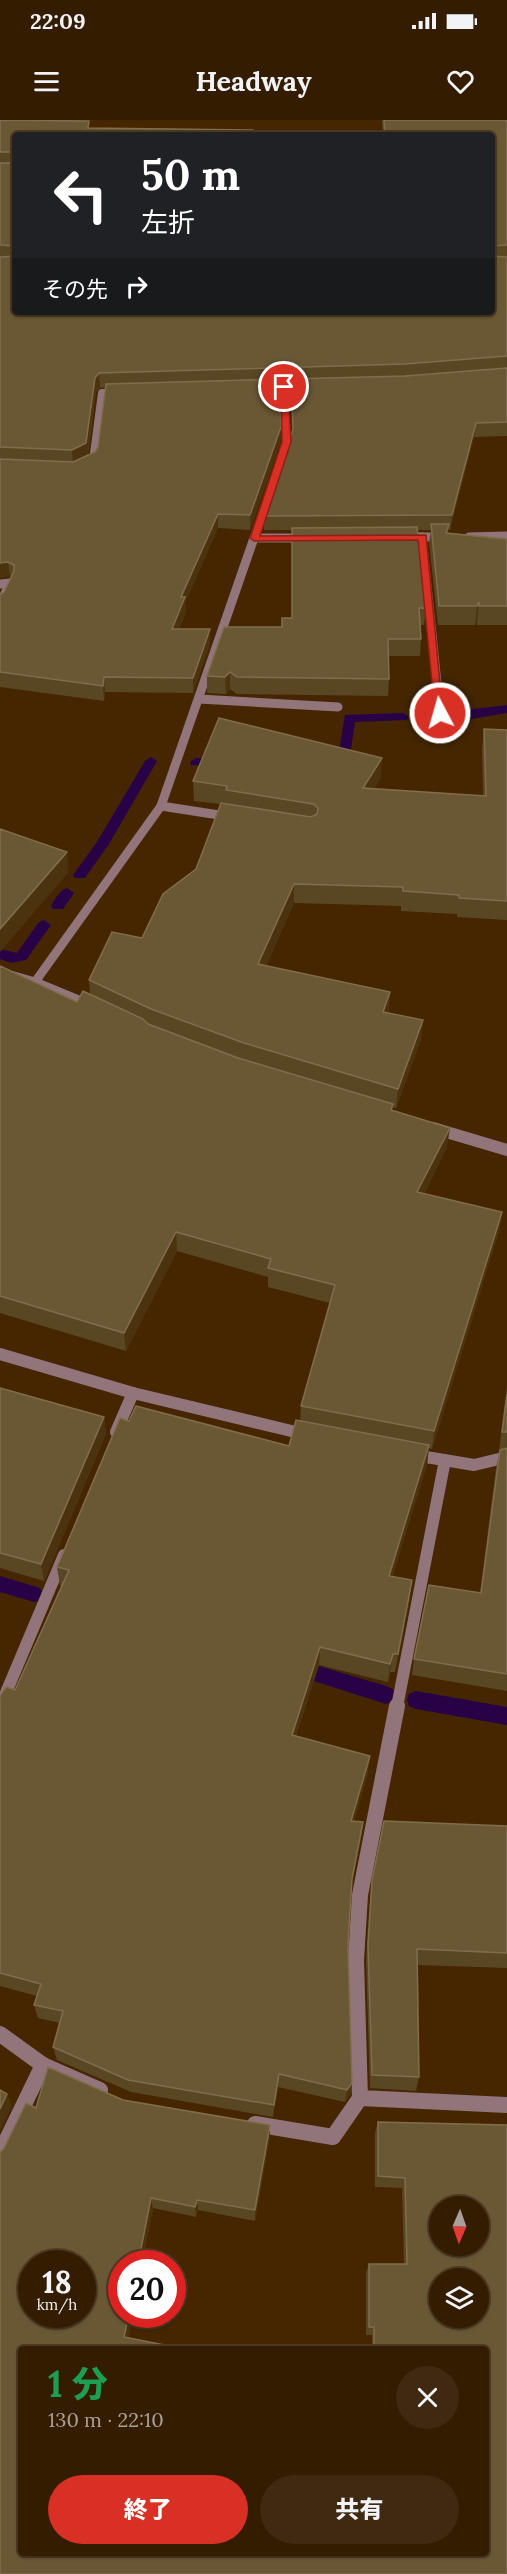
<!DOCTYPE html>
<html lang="ja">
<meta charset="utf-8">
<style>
:root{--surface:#341c01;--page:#3f2910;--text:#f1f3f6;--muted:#a9a199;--line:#4e3a23;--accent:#d93025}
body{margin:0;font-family:Lora,"Noto Sans JP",serif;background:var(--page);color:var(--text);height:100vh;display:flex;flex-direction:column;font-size:22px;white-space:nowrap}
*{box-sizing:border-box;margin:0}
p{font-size:20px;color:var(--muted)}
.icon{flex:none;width:33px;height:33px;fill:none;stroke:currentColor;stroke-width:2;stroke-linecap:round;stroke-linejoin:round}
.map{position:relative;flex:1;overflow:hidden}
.drawer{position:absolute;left:18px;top:2226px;width:471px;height:210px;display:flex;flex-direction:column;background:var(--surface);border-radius:6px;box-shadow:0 2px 4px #0004,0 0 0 2px var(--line)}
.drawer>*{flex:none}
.guide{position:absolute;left:12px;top:12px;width:483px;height:183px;border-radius:6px;box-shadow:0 2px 4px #0004,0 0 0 2px var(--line);background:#202124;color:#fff;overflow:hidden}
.needle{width:39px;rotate:182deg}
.controls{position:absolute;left:429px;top:2076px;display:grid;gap:12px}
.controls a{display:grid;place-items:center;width:60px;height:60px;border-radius:50%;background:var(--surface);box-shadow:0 2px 4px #0004,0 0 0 2px var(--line);font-size:30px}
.speed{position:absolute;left:18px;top:2130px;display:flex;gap:12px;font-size:30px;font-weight:700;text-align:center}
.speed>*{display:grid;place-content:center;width:78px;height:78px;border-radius:50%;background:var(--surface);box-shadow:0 2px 4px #0004,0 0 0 2px var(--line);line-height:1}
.speed small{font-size:15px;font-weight:400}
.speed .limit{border:9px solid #d22;background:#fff;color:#111}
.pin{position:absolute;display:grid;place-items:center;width:51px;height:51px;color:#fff;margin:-26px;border:3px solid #fff;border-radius:50%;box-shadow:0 2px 6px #0007}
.me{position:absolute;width:66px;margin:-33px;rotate:354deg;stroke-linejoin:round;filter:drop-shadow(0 0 4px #0008)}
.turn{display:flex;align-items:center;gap:21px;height:126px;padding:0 30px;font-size:27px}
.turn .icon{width:78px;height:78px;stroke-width:2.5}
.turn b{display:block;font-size:42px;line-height:51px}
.then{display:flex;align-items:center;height:57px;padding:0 30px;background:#0003;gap:12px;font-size:22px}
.round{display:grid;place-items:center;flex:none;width:63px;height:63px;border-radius:32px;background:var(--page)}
.summary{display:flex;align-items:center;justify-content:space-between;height:102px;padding:0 30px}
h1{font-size:36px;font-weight:800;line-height:45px;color:#1e9e55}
.primary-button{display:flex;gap:12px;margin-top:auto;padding:12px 30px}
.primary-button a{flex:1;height:69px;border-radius:36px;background:var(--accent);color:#fff;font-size:24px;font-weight:800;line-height:69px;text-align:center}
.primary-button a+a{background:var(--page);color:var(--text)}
.status{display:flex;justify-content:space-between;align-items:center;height:42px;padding:0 30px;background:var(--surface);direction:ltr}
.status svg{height:16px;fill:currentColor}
header{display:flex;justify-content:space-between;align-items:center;height:78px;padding:0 30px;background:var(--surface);font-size:27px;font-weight:800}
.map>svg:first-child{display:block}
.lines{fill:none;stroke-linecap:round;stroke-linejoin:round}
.stream{fill:#280246;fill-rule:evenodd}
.service-far2{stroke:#92757b;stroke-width:9}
.service-far1{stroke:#92757b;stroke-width:12}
.service{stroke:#92757b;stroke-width:16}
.minor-far3{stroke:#92757b;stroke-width:8}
.minor-far2{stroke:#92757b;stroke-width:9}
.minor-far1{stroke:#92757b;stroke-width:12}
.minor{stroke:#92757b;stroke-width:16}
.wall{fill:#594723;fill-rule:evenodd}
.shaded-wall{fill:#4a330e}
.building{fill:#6a5835;stroke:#816d4c;stroke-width:1.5;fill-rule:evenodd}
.route{fill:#d93025;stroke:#8d1f18;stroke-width:1.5}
</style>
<div class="status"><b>22:09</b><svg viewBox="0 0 49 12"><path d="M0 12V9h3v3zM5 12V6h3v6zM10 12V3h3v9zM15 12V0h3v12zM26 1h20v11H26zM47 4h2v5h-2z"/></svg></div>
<header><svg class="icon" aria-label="menu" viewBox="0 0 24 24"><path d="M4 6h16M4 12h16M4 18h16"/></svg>Headway<svg class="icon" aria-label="heart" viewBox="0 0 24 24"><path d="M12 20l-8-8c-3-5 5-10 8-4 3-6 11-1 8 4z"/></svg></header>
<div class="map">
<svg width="507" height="2454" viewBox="0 0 507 2454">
<rect width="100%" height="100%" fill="#452601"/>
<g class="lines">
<path class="stream" d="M507,585V593C490,595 437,608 425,597C430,593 494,587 507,585Z
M403,593L409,597L407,600L355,602L348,650L347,653H337L336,650L345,595Z
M151,637L157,641L109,724L85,758H75L73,755L97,722L145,641Z
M196,638L223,639L229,643L223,647L191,645L190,642Z
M67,768L74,773L63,789H53L51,786C55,779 59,771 67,768Z
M44,800L51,805L26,840L11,843L0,839V829L17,833L39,802Z
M0,1456L40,1468L43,1474L40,1480L34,1482L0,1472Z
M295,1539L386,1566L393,1569L395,1575L393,1581L386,1584L295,1555L288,1553L286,1547L288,1541Z
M416,1571L507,1587V1605L416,1589L409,1586L407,1580L409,1574Z"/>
<path class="service-far2" d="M422,417L440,593
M199,579L338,587
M161,686L232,697"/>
<path class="service-far1" d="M0,1234L133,1273"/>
<path class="service" d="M0,2034L43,1945"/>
<path class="minor-far3" d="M263,268L305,267
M86,345L93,341L102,273L119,272
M260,400L287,322L284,267"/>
<path class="minor-far2" d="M403,417H446
M469,417L507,416
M254,418L261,399
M0,464L10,463L0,484
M0,852L35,862L93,886
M35,862L161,686L254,418H308"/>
<path class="minor-far1" d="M433,1008L507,1030
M116,1312L133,1273L308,1315
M414,1335L474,1345L507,1337
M0,1587L64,1435
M397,1587L445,1340"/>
<path class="minor" d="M0,1914L43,1945L100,1970
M360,1978L356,1840L360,1775L397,1586
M255,2004L333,2017L360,1978L507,1985"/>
</g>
<path class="wall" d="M0,0L15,15V192L383,15L382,0H507V316L474,317L450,410H448V413L507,419V505H477V502L475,505H438L429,423L431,410H417L426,488L424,505H420L421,519L420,536H388L389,559L388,576L237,574L230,569L226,574L207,573V556L282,507L292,498V410H264V396L292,312L291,262H279L281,321L250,410L218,408L185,483L186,492L179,509H210V524L193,573L105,572L104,581L0,567V475L4,472L12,457L10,456L0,458ZM106,267L98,327L95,332L88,335L96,272L100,268Z
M484,609L507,610V800L457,797V794L401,791V786L294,783L266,846L390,872L388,893L423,900L421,919L396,988L392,987V990L447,1027L424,1074L502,1092L499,1111L432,1329L429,1328L427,1345L392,1457L410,1479L395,1552H390L388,1562L319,1545L296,1616L368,1653L354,1701L363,1702L361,1718L351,1768L348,1825L352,1963L350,1975L345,1982L278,1967L273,1997L131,1972L57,1940L53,1927L60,1903L38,1898L34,1885L37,1876L0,1866V1576L15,1570L62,1466H60L57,1447L129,1301L289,1326L300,1301L301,1286L330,1183L268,1167V1157L177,1131L126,1231L0,1193V846L77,882L90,874L89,860L142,818L196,749L220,684L194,681L193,661L381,657L374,669L483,676L482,629Z
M507,1265V1571L412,1555L414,1539L480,1473L496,1348L500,1330L499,1331Z
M0,1268L104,1297L106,1314L44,1461L0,1448Z
M507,1706V1848L418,1845L419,1957L416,1971L370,1968L366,1840L370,1776L372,1760Z
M123,1980L270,2016L255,2101L198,2090L196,2097L153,2088L142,2144H122V2194H133L128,2218L170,2226V2229H21V2433H486V2229H372V2215H366V2153L369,2144H404L402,2068L375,2067V2013L378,2002L507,2005V2454H0L4,2028L36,1988Z"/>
<path class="shaded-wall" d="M99,253L100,268L96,272L87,337L73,345L72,330L95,258Z
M476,303L474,317L450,410L452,395Z
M281,307V321L250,410V395Z
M218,394V408L185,483L186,492L172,524V509L181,477Z
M8,442L10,456L0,458V443Z
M479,482L477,502L475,505L477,486Z
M210,509V524L193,573V558Z
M230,552V569L226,574L225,557Z
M104,557L105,572L104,581L103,566Z
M382,638L381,657L362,688L363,668Z
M67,732L69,752L0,832V809Z
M294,764V783L258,863V844Z
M390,872L389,891L382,911L383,892Z
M423,900L421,919L396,988L398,969Z
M450,1008L447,1027L415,1091L417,1072Z
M502,1092L499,1111L432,1329L434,1311Z
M176,1112L177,1131L126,1231L124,1213Z
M104,1297L106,1314L44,1461L41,1444Z
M429,1325L427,1345L386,1475L389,1456Z
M412,1460L410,1479L395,1552L398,1534Z
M320,1527L319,1545L291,1632L292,1615Z
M393,1534L390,1552L388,1562L390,1544Z
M370,1636L368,1653L350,1717L351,1701Z
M363,1702L361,1718L350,1774L352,1759Z
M279,1954L278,1967L273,1997L274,1985Z
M352,1963L350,1975L345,1982L347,1970Z
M7,1974L12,1986L0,2011V1989Z
M270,2005V2016L255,2101V2090Z
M151,2078L153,2088L142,2144H138Z
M197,2080L198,2090L196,2097L195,2087Z
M129,2194H133L127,2225L124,2217Z"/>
<path class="building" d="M0,0L89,1L88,8L253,10V15H15V32H0Z
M384,0H507V125L492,126V15H385Z
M0,43H15V126L0,125Z
M15,136V192H492V136L507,137V236L405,244L99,253L95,258L86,323L72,330L0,327V137Z
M507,248V302L476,303L452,395L264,396L293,309L291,259L405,256Z
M279,259L281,307L250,395L218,394L181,477H185L172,509H210L193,558L104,557L103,566L0,552V475L4,472L14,451V445L8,442L0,443V339L73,342L95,332L98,327L106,264Z
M431,404H449L446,413L507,419V486H479V482L477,486H439Z
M417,407L426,488H419L421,519H388L389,559L237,557L230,552L225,557L207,556L224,507H282V498H292V408Z
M219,598L382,638L363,668L486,676L484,609L507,610V781L459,778V775L403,771V767L294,764L258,844L390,872L383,892L423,900L398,969L244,923L151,889L89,860L112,812L142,818L163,774L196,749L221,683L311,697L317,694L318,688L313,684L226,670L227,666L193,661Z
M0,709L67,732L0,809Z
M0,846L77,882L83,871L143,899L148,904L238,938L393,984L391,990L450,1008L417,1072L502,1092L434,1311L301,1286L335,1165L268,1148L271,1139L176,1112L124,1213L0,1176Z
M0,1268L104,1297L41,1444L0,1433Z
M507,1274V1312H502Z
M136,1286L289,1326L296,1300L429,1325L389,1456L412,1460L398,1534H393L390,1544L320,1527L292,1615L370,1636L351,1701L363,1702L352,1759L348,1825L352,1963L347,1970L279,1954L274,1985L128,1960L53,1927L63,1891L34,1885L41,1864L0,1853V1576L6,1567L15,1570L69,1450L57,1447L120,1298L129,1301Z
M507,1328V1554L414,1539L429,1465L481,1473L500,1330Z
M384,1701L507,1706V1833L417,1829L419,1957L372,1955L368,1825L372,1760Z
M48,1947L123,1980L270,2005L255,2090L197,2080L195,2087L151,2078L138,2144H122V2194H129L124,2217L170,2226L169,2229H21V2433H486V2229H374V2207H369V2144H407L405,2058L378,2056V2002L507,2005V2454H0V2032L4,2028L26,1983L36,1988ZM440,2086H478V2126H440ZM32,2144H82V2194H32ZM440,2158H478V2198H440Z
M0,1970L7,1974L0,1989Z"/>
<path class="route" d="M281,265L288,267L291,322L260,416L426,415L443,595L435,593L418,420L254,421L250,418L282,322Z"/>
</svg>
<div class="controls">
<a><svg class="needle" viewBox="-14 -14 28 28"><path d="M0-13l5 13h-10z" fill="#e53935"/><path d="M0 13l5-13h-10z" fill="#a9a199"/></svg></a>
<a><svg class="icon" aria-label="layers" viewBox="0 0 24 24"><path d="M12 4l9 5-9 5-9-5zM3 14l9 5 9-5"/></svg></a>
</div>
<div class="speed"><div>18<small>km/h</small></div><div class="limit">20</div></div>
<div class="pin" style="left:284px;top:267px;background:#d93025"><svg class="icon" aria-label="arrive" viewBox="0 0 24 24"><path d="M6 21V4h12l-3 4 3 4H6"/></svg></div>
<svg class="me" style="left:440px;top:593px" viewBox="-20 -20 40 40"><circle r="17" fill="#d93025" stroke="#fff" stroke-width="3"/><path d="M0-11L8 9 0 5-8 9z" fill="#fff"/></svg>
<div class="guide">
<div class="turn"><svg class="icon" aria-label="left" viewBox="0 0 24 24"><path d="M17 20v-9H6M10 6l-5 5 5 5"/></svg><div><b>50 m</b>左折</div></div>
<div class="then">その先<svg class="icon" aria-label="right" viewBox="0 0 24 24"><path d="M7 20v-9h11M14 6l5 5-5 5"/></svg></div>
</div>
<section class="drawer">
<div class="summary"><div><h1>1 分</h1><p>130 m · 22:10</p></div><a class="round"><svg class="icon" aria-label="close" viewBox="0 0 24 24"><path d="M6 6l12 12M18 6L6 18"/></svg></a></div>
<div class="primary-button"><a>終了</a><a>共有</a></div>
</section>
</div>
